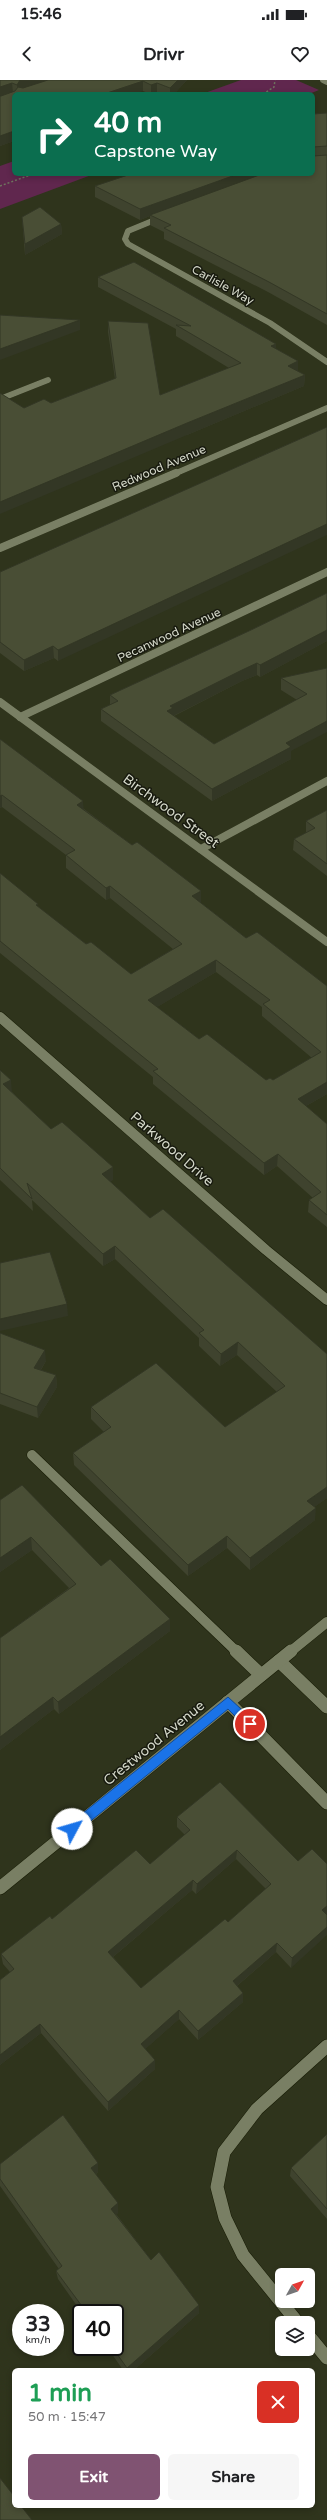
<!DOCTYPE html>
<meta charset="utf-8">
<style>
:root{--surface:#fff;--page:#f6f6f6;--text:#202124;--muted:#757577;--accent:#805372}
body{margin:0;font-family:"Varela Round",sans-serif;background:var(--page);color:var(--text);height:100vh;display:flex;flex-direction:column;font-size:15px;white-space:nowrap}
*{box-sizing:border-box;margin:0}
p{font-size:13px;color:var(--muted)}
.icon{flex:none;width:22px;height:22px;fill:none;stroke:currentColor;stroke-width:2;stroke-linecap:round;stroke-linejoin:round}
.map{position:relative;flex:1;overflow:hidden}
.drawer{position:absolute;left:12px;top:2288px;width:303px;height:140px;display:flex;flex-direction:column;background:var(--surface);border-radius:6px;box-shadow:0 2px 6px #0003}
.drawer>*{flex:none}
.banner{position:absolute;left:12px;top:12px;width:303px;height:84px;border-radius:6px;box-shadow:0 2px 6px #0003;background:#0b6e4f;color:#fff;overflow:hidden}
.needle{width:26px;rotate:50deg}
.fabs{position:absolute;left:275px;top:2188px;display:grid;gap:8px}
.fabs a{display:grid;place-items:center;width:40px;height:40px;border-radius:6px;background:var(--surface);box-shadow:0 2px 6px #0003;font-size:20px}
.speed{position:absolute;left:12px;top:2224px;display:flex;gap:8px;font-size:20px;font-weight:700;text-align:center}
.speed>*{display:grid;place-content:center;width:52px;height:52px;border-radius:50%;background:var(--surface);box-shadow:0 2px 6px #0003;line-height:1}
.speed small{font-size:10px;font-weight:400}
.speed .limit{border:2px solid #111;border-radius:6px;background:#fff;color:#111}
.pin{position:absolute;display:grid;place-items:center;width:34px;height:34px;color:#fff;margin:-17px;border:2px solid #fff;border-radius:50%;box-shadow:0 1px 4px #0007}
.me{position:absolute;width:44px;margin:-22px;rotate:51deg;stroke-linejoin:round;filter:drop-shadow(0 0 3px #0008)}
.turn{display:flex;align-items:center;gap:14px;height:84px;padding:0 16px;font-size:18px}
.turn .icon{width:52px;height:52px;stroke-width:2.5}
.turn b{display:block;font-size:28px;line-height:34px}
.round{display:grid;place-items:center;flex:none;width:42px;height:42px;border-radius:6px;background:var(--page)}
.overview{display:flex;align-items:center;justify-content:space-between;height:68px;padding:0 16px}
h1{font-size:24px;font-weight:800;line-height:30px;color:#1e9e55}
.action{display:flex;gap:8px;margin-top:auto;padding:8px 16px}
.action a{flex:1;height:46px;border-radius:6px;background:var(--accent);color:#fff;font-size:16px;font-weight:800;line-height:46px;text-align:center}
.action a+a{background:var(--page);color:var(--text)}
.status{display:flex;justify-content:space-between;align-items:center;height:28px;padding:0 20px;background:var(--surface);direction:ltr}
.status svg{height:11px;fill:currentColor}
header{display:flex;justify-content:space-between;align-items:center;height:52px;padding:0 16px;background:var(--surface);font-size:18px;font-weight:800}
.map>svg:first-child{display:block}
.green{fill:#60274e}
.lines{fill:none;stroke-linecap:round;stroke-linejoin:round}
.service-far1-casing{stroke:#171b04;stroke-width:11}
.service-casing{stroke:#171b04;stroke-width:14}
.minor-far3-casing{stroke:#171b04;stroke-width:6}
.minor-far2-casing{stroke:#171b04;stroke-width:8}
.minor-far1-casing{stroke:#171b04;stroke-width:11}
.minor-casing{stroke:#171b04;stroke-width:14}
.tertiary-far2-casing{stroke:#171b04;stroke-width:8}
.tertiary-far1-casing{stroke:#171b04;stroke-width:11}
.tertiary-casing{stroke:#171b04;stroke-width:14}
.secondary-casing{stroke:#171b04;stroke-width:6}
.path{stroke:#6f745f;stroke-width:1.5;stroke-dasharray:2 2;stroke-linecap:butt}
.service-far1{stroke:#797f64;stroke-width:10}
.service{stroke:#797f64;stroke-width:13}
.minor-far3{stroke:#797f64;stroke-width:6}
.minor-far2{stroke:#797f64;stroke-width:8}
.minor-far1{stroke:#797f64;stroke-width:10}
.minor{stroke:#797f64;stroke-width:13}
.tertiary-far2{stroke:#797f64;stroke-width:8}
.tertiary-far1{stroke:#797f64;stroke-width:10}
.tertiary{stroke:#797f64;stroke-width:13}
.secondary{stroke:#797f64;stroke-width:6}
.wall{fill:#3f432e;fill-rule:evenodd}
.shaded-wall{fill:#333725}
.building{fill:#494e35;stroke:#333725;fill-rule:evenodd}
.route{fill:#1a73e8;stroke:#114b97}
.labels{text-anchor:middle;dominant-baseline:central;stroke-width:3;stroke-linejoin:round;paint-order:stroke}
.far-street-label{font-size:12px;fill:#d4d8c9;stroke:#181a0f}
.street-label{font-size:14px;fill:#d4d8c9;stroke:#181a0f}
</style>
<div class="status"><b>15:46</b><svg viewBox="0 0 49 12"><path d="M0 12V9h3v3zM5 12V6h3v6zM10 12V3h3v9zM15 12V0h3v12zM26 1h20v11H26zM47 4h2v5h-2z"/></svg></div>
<header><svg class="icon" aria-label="back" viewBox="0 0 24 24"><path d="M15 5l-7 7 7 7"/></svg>Drivr<svg class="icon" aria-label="heart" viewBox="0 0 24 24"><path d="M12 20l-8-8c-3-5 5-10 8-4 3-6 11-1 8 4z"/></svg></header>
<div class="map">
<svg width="327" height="2440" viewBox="0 0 327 2440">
<rect width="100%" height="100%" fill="#2f341c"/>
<path class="green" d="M241,0H296L319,10L309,14H202Z
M14,81V94H94L0,129V86Z"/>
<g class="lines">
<defs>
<path id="service-far1" d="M32,1375L237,1572"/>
<path id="service" d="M236,1571L261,1595"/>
<path id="minor-far3" d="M162,137L128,151L125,159L128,164L270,243L327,282
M0,319L48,300
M174,394L327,328"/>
<path id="minor-far2" d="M0,468L176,393
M20,637L327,492
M201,769L327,701"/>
<path id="minor-far1" d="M0,937L266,1170L327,1220"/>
<path id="minor" d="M279,1581L327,1627
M228,1622L327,1723
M298,2243L243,2175L225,2138L217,2107L224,2072L257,2029L327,1966
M308,2255L327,2278"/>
<path id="tertiary-far2" d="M0,622L327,862"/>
<path id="tertiary-far1" d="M290,1572L327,1542"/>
<path id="tertiary" d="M0,1808L291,1571"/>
<path id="secondary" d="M323,0L327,2"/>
</defs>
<use href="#service-far1" class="service-far1-casing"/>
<use href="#service" class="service-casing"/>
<use href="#minor-far3" class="minor-far3-casing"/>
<use href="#minor-far2" class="minor-far2-casing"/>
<use href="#minor-far1" class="minor-far1-casing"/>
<use href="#minor" class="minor-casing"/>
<use href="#tertiary-far2" class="tertiary-far2-casing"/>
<use href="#tertiary-far1" class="tertiary-far1-casing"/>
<use href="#tertiary" class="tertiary-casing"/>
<use href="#secondary" class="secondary-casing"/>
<path class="path" d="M263,14L274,7L275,0
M0,106L33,94"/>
<use href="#service-far1" class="service-far1"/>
<use href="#service" class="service"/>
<use href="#minor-far3" class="minor-far3"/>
<use href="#minor-far2" class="minor-far2"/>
<use href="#minor-far1" class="minor-far1"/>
<use href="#minor" class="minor"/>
<use href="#tertiary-far2" class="tertiary-far2"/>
<use href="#tertiary-far1" class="tertiary-far1"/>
<use href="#tertiary" class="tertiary"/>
<use href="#secondary" class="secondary"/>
</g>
<path class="wall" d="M0,0H187L174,14H161L157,12L150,14L143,11L14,14V61L0,66Z
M327,33V245L268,212L164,159V152L150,145V136L140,140L95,117V106L313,94V34Z
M22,137L61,144L62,154L25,175Z
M98,197L276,269L298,281V291L305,295L304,306L187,355L24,328L51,323L115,299L108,252V241L160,315L229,288L176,256V249L98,207Z
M327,347L58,581L54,578L24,591L0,573V492Z
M327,513V561L260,597L257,595L242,601L174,636L214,664L297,620L281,610V598L327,588L291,671V679L212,721L101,641V629L110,625V615L251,550Z
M0,659L84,729L132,765L201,811V823L246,858L327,906V1014L306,1026L327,1044V1147L308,1132L309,1120L313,1118L277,1086L264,1095L153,1004V997L0,873V793L38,827L86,864L131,894L173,869L110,818L106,820L66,788V775L2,727L0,728ZM216,892L262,927V936L312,978L273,1000H266L199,959L157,927Z
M327,730V796L293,770L294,759L306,753V741Z
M0,990L12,1012L51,1049L113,1087V1100L110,1101L150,1138L327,1274V1418L314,1427L315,1440L250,1490L227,1468L188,1496L74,1385L73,1373L104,1352L91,1339V1327L225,1347L277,1312L237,1275L220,1286L199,1266V1258L115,1179L103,1186L32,1120L33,1131L0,1100Z
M0,1253L46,1281L41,1290L56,1295L57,1307L38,1338L0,1324Z
M0,1420L101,1486L170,1539V1551L59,1634L54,1629L0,1670V1558L69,1508L32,1470L0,1492Z
M220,1702L327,1834L291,1888L276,1872L237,1906L243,1913V1922L198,1960L179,1939L145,1969L155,1980V1989L108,2031L41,1953L0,1985V1900L10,1892L3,1884L1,1874L52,1839L150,1784L185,1755L177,1747V1737ZM236,1779L266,1809L228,1842L141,1908L113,1877L192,1810L196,1814Z
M327,2054V2139L290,2096L291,2088Z
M98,2083V2092L96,2094L118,2133L116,2134L151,2180L199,2233L134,2290H123L107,2267H115V2233H82L58,2199L56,2191L59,2189L0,2106V2084Z"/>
<path class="shaded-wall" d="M20,0H50L18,14L17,5Z
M178,0H187L174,14H170V8Z
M143,1V11L133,14H104Z
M12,3L13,13L0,17V7Z
M157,3V12L151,14V5Z
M14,51V61L0,66V56Z
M238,94H266L150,135V136L140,140V129Z
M61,144L62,154L25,175V164Z
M80,240V250L0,280V269Z
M276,264V275L271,266Z
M298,281V292L288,286Z
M305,295L304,306L187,355L0,434V422L187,343Z
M327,444V455L58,581V570Z
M327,550V561L260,597V585Z
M53,566L54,578L24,591V580Z
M257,583V595L242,601L173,636L167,631L170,626L242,590Z
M327,641V652L291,671V679L212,721V709L286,663Z
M2,715V727L0,728V716Z
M83,721L84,733L77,725Z
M110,806V818L106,820V808Z
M201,811V823L192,816Z
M216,880V892L149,932L148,920Z
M11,1000L12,1013L3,1004Z
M327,1002V1014L297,1031L298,1019Z
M278,1074L277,1086L264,1095V1083Z
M113,1087V1100L102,1106V1094Z
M115,1166V1179L103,1186V1174Z
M67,1224L68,1236L0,1251V1239Z
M238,1262L237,1275L220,1286L221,1274Z
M45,1270L46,1281L35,1299L34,1288Z
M56,1295L57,1307L38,1338L37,1327Z
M327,1407V1418L306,1433L307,1421Z
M316,1428L315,1440L250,1490V1478Z
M227,1456V1468L188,1496V1485Z
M31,1457L32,1470L0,1492V1478Z
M170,1539V1551L59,1634L58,1622Z
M53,1617L54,1629L0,1670V1657Z
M237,1770L236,1779L196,1814L197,1804Z
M193,1800L192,1810L108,1881V1872Z
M327,1826V1834L321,1839L322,1830Z
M327,1847V1855L291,1888L292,1878Z
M277,1863L276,1872L232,1910L233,1901Z
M243,1913V1922L198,1960V1951Z
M179,1930V1939L141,1973V1964Z
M40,1944L41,1953L0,1985V1975Z
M155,1980V1989L108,2031V2022Z
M98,2083V2092L92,2097L91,2088Z
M118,2123V2133L112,2138L111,2129Z
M199,2225V2233L134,2290H127V2288Z"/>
<path class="building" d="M0,0H20L17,5L12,3L0,7Z
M48,0H178L170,8L157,3L151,5L143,1L104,14H14V51L0,56V16H1L15,11L18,7L23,8Z
M327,33V66L313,67V34Z
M327,75V234L269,202L164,148L171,145L150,135L262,94H313V76Z
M131,94H238L140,129L95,106Z
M40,127L61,144L25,164L22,137Z
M134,182L276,264L271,266L298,281L288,286L305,295L187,343L0,422V313L24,328L44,319L51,323L116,298L108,241L148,243L160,315L241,283L176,245L191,246L98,197Z
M0,235L80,240L0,269Z
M327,347V444L58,570L53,566L24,580L0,562V492Z
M327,513V550L260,585L257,583L242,590L170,626L173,628L167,631L214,664L307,614L281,598L327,588V641L286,663L291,667L212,709L101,629L118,621L110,615L251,550Z
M0,659L83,721L77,725L132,765L137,762L201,811L192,816L246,858L257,852L327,906V1002L298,1019L327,1044V1135L309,1120L321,1112L278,1074L264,1083L153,991L158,989L0,861V793L38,824L36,825L86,864L91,862L131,894L182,864L110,806L106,808L66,775L75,770L2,715L0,716ZM216,880L270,920L263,924L321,972L273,1000L270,998L266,1000L207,954L199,959L148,920Z
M327,730V784L294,759L315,748L306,741Z
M0,990L11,1000L3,1004L51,1049L62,1042L113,1087L102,1094L150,1138L163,1129L327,1274V1407L307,1421L316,1428L250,1478L227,1456L188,1485L73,1373L111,1347L91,1327L156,1283L225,1347L285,1306L238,1262L221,1274L199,1253L204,1250L115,1166L103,1174L27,1103L32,1119L0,1088Z
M50,1172L67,1224L0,1239V1183Z
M0,1253L45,1270L34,1288L56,1295L37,1327L0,1313Z
M22,1405L101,1486L110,1479L170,1539L58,1622L53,1617L0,1657V1558L76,1504L31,1457L0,1478V1420Z
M220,1702L298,1781L312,1769L327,1784V1826L322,1830L327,1835V1847L292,1878L277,1863L233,1901L243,1913L198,1951L179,1930L141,1964L155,1980L108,2022L40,1944L0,1975V1900L14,1889L1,1874L50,1836L52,1839L136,1770L150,1784L190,1750L177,1737ZM237,1770L271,1804L228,1842L225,1839L141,1908L108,1872L193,1800L197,1804Z
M63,2035L98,2083L91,2088L118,2123L111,2129L151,2180L159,2172L199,2225L127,2288L112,2267H115V2233H87L56,2191L62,2186L0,2099V2084Z
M327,2054V2129L291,2088Z
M0,2398L14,2416V2426H21L32,2440H0Z"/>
<path class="route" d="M228,1617L254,1641V1648H247L228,1629L76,1753H68V1745Z"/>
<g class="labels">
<g class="far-street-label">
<text transform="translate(223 205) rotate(29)">Carlisle Way</text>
<text transform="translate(159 388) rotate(-23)">Redwood Avenue</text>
<text transform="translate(169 555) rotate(-25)">Pecanwood Avenue</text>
</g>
<g class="street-label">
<text transform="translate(171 731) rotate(36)">Birchwood Street</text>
<text transform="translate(172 1069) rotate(41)">Parkwood Drive</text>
<text transform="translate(154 1663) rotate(-39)">Crestwood Avenue</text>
</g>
</g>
</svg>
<div class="fabs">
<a><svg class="needle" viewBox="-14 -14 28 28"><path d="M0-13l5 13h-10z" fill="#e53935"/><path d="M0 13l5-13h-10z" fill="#757577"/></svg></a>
<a><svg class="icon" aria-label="layers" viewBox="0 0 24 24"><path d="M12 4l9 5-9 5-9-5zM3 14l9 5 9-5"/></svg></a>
</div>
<div class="speed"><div>33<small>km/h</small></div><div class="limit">40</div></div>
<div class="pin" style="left:250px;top:1644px;background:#d93025"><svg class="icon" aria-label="arrive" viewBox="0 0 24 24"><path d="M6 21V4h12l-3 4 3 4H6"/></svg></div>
<svg class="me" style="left:72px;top:1749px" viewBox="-20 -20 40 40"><circle r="19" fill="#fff"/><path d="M0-13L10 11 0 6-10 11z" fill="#1a73e8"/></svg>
<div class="banner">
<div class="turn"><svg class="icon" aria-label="right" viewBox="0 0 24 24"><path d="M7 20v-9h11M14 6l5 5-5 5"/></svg><div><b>40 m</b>Capstone Way</div></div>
</div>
<section class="drawer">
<div class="overview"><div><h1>1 min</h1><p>50 m · 15:47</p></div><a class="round" style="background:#d93025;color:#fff"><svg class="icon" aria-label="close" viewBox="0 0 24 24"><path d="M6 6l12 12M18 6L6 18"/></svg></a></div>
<div class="action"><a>Exit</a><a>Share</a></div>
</section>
</div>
